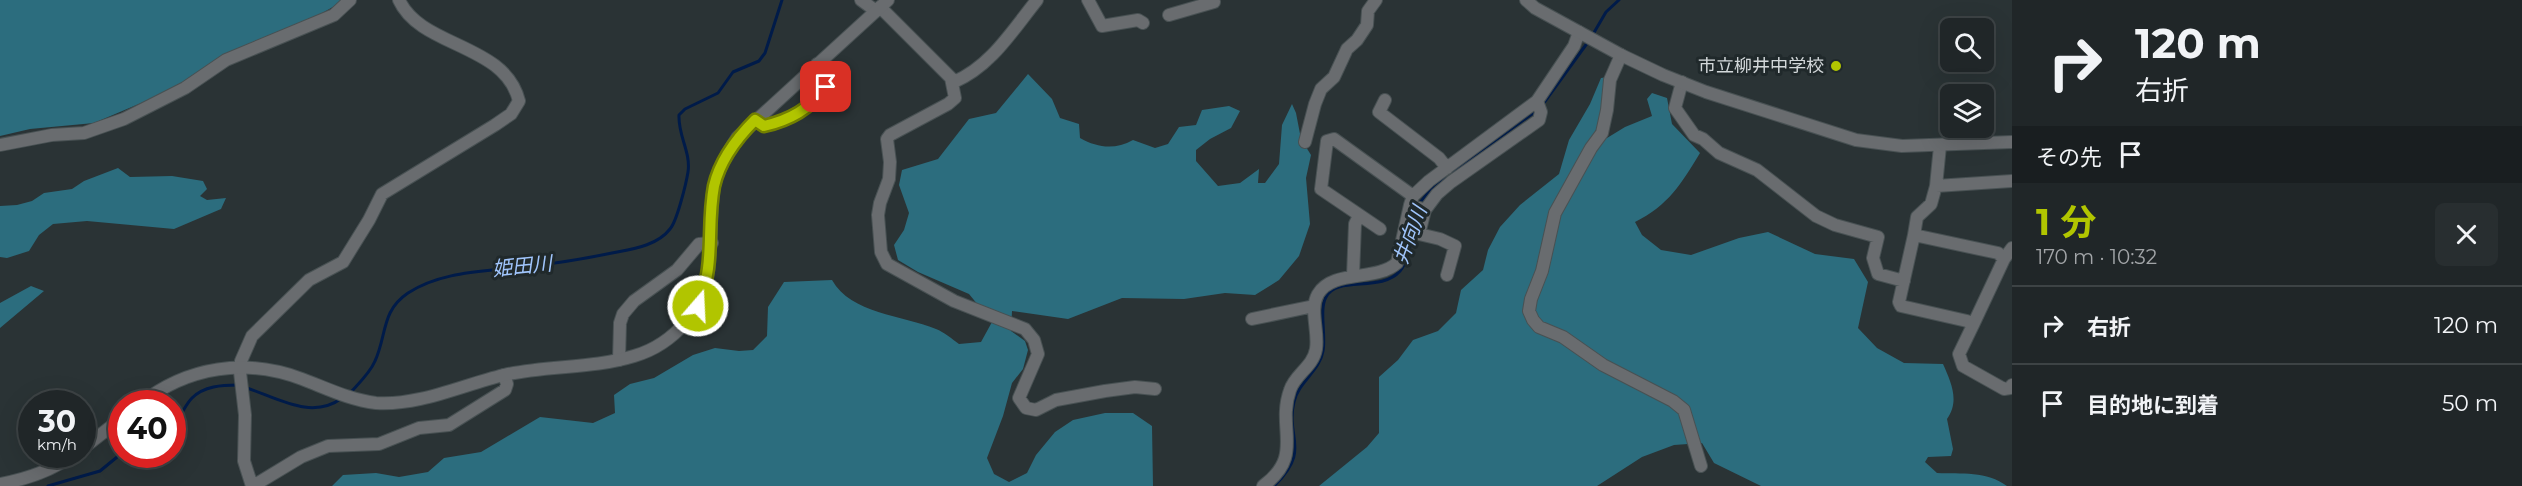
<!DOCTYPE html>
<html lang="ja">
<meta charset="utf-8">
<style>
:root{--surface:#202628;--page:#282e30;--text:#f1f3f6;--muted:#a2a5a8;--line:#3d4345;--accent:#b1c500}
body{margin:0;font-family:Montserrat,"Noto Sans JP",sans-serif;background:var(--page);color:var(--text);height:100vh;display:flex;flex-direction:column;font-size:22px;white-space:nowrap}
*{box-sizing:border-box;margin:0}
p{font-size:20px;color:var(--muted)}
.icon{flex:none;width:33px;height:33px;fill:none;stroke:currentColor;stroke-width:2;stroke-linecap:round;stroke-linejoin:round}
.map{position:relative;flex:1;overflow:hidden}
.side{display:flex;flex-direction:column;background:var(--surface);width:510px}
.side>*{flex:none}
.top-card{background:#202628;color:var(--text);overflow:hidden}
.tools{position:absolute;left:1940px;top:18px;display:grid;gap:12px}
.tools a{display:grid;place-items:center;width:54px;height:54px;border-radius:9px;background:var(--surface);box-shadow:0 6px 24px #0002,0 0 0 2px var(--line);font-size:30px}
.speed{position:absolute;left:18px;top:390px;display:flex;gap:12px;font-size:30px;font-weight:700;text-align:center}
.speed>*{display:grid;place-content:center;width:78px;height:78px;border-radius:50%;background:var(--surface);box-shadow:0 6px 24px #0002,0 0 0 2px var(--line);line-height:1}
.speed small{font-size:15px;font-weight:400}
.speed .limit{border:9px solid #d22;background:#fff;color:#111}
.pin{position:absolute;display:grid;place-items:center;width:51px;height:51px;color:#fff;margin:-26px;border-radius:12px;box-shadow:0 3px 9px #0006}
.me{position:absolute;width:66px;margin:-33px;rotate:19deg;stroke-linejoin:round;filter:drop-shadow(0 0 4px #0008)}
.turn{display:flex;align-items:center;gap:21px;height:126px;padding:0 24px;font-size:27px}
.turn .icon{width:78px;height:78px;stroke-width:2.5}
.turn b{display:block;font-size:42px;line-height:51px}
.then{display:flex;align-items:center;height:57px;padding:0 24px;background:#0003;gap:12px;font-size:22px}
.round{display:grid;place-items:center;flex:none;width:63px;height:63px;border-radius:9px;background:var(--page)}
.summary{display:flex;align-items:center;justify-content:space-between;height:102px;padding:0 24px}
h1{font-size:36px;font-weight:700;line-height:45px;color:var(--accent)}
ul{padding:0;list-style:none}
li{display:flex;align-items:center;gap:18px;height:78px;padding:0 24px;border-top:2px solid var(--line)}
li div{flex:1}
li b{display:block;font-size:22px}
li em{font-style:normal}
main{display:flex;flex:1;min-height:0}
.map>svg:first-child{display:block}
.forest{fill:#2c6d7e}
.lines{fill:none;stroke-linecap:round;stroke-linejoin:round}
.stream{stroke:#001b49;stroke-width:3}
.minor-casing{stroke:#485153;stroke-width:14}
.tertiary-casing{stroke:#485153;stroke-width:14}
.minor{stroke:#696c6f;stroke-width:12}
.tertiary{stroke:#696c6f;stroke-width:12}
.route-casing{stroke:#738000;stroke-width:15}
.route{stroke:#b1c500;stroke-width:10}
.poi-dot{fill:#b1c500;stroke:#20292b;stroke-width:2}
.labels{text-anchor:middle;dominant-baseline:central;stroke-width:6;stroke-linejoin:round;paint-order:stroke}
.poi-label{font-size:18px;fill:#d3d8da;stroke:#20292b;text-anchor:end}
.water-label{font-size:20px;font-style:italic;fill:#a0c5fc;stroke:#20292b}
</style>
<main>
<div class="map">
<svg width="2012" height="486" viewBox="0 0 2012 486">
<rect width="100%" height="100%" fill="#2a3335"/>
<path class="forest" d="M0,0H345L303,24L181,86L94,123L30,129L0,136Z
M1028,74L1052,99L1060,118L1079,124L1080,138C1098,148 1115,150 1133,140L1155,148L1168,144L1179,127L1196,125L1202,110L1229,106L1240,111L1231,128L1210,139L1196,150V161L1218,186L1240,183L1259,169L1258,183H1265L1279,164L1282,125L1292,104L1296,113L1301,139L1311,155L1306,178L1310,224L1299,256L1279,280L1255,295L1225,293L1184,299L1122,298L1068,319L1012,311L1011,331L1025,341L1028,350L1023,369L1012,383L1003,416L987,458L994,474L1009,482L1027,473L1036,455L1055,432L1073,420L1105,413H1133L1152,426L1153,486H332L343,475L376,473L399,477L428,472L444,458L481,452L540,417L593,423L615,413L614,395L630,384L654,378L693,355L715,348L739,351L753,350L767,336L768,307L784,282L832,280C851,314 902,315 936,329C944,332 952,339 959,344L981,342L992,322L969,294L918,272L898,260L894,245L904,230L909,213L899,185L902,170L938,159L969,119L996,113Z
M1608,77L1602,115L1595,132L1607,138L1625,127L1652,116L1647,99L1652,93L1667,98L1672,124L1700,153C1681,184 1669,205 1635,222L1642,235L1661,250L1691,255L1739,238L1768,232L1815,254L1854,259L1868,282L1858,328L1877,348L1904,363L1943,364C1951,382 1960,401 1947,419L1953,449L1951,456L1928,457L1925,462L1937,473C1961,474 1987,471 2007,486H1761L1714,463L1702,443L1674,445L1642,457L1597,486H1319L1367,447L1379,433V377L1398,360L1413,340L1438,331L1456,313L1461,290L1483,270L1488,250L1500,227L1520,205L1559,174L1569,140L1590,104L1601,78Z
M118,168L130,177L172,176L203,181L207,189L200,196L207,200L226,198L221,209L174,229L87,221L53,224L39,235L29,251L7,258L0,257V206L17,205L32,201L44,193L72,189L84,181Z
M31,286L44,291L0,328V303Z"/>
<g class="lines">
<path class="stream" d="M1592,36L1606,12L1619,0
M1543,104L1588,42
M1420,203L1434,185L1536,111
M244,387C276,397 311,421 342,398
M350,393C359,383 370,373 375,361C387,335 381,311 408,293C442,271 483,272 522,267C552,264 583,259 612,253C632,249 657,246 670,229C677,221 686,184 688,172C691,152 678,136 679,115L685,109L718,93L733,72L759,61L765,53L782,0
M172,425C182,417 184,406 192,398C204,386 222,385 238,385
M48,486L100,471L122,453
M1274,486C1312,449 1285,438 1294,402C1298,382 1320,371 1323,351C1326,336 1319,309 1326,297C1337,275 1381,293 1400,271C1413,255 1410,228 1418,210"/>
<defs>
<path id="minor" d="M861,0L876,11
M1088,0L1102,26L1138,20L1143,23
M880,7L951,78L955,98L948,104L890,135L887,139L890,162L889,179L880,203L878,215L881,252L887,264L954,301L1025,329L1034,340L1038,354L1019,398L1026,408L1036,410L1056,400L1105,391L1135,387L1155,389
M1169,15L1214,2
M1621,55L1610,80L1607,110L1602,133L1591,148L1555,213L1542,271L1531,299L1529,311L1533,320L1539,327L1563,337L1603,365L1673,401L1684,410L1701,466
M954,82C991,66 1012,31 1037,0
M1682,82L1675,108L1694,135L1703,139L1719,153L1757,170L1816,216L1835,225L1878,237L1873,258L1878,274L1904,281
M1385,100L1379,112L1439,158L1447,168
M755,120L764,126C790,120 810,109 826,87L824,75L817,64
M1305,142L1315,104L1321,89L1334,77L1347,49L1357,40L1367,25L1368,11L1376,0
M0,145L52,135L84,133L124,119L185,88L226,60L334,15L350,0
M1940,146L1936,186L1931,204L1917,217L1914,235L1998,253L2004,259
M1936,186L2012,181
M1419,208L1425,210L1419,234L1440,239L1455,246L1447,275
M1425,210L1437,194L1451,182L1539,120L1541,112L1537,101
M1380,229L1321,189L1327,141L1334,139L1413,196
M1914,235L1899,302L1901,306L1967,321L1973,325L1959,354L1963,366L2004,389L2010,388L2012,385
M1353,276L1355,224L1359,216
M1252,319L1314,306
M1973,325L2004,259L2012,248
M619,360L620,323L623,314L634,301L677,270L699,244L712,243
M252,486L244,461L245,415L240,372L241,361L252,336L309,280L343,262L369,220L382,194L495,125L511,114L519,101C505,43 421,48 399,0
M253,486L301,457L328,446L379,444L419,428L449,425L505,390L507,384L504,375
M1263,486C1305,455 1276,429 1290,390C1295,374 1313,367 1316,349C1319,331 1309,310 1318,294C1333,269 1376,282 1397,263L1410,205L1413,196L1429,181L1537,101L1574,46L1579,32"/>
<path id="tertiary" d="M1526,0L1535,8L1621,55L1663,75L1706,92L1856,140L1902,146L2012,142
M140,404C188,366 246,358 302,379C326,388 350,400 376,403C419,406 462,385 504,375C546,365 592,369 634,356C655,350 672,338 686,322C720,283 706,233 714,187C717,170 728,153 737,138L888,0
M82,449L122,418
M0,484C27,479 52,471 74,454"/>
</defs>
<use href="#minor" class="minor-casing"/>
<use href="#tertiary" class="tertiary-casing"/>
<use href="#minor" class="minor"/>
<use href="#tertiary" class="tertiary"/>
</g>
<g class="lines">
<defs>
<path id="route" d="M698,306C716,263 706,229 714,186C720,160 736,139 755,120L764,126C790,120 810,109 826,87"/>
</defs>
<use href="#route" class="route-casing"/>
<use href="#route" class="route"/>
</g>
<circle class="poi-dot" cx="1836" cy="66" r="6"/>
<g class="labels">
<g class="poi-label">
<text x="1824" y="66">市立柳井中学校</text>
</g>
<g class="water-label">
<text transform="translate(1410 235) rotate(-70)">井向川</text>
<text transform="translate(522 266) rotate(-6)">姫田川</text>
</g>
</g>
</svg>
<div class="tools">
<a><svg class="icon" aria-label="search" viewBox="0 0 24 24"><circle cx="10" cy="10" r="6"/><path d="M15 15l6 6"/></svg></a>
<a><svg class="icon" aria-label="layers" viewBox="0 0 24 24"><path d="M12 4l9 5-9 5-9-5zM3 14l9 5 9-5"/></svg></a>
</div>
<div class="speed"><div>30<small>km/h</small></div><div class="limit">40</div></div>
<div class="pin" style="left:826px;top:87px;background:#d93025"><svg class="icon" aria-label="arrive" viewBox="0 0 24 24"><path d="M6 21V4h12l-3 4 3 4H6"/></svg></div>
<svg class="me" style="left:698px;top:306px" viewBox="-20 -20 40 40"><circle r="17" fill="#b1c500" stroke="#fff" stroke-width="3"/><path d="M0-11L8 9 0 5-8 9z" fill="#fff"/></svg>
</div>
<section class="side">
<div class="top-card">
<div class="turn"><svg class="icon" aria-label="right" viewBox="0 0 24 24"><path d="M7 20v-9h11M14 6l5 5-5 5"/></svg><div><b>120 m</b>右折</div></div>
<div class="then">その先<svg class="icon" aria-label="arrive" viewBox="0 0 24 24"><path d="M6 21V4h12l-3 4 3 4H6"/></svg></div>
</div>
<div class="summary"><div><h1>1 分</h1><p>170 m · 10:32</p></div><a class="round"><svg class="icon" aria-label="close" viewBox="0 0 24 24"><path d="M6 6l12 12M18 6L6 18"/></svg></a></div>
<ul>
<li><svg class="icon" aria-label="right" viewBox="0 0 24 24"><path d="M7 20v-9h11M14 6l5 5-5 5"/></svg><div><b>右折</b></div><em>120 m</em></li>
<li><svg class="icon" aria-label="arrive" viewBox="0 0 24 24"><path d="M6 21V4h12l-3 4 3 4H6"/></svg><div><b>目的地に到着</b></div><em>50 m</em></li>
</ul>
</section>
</main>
